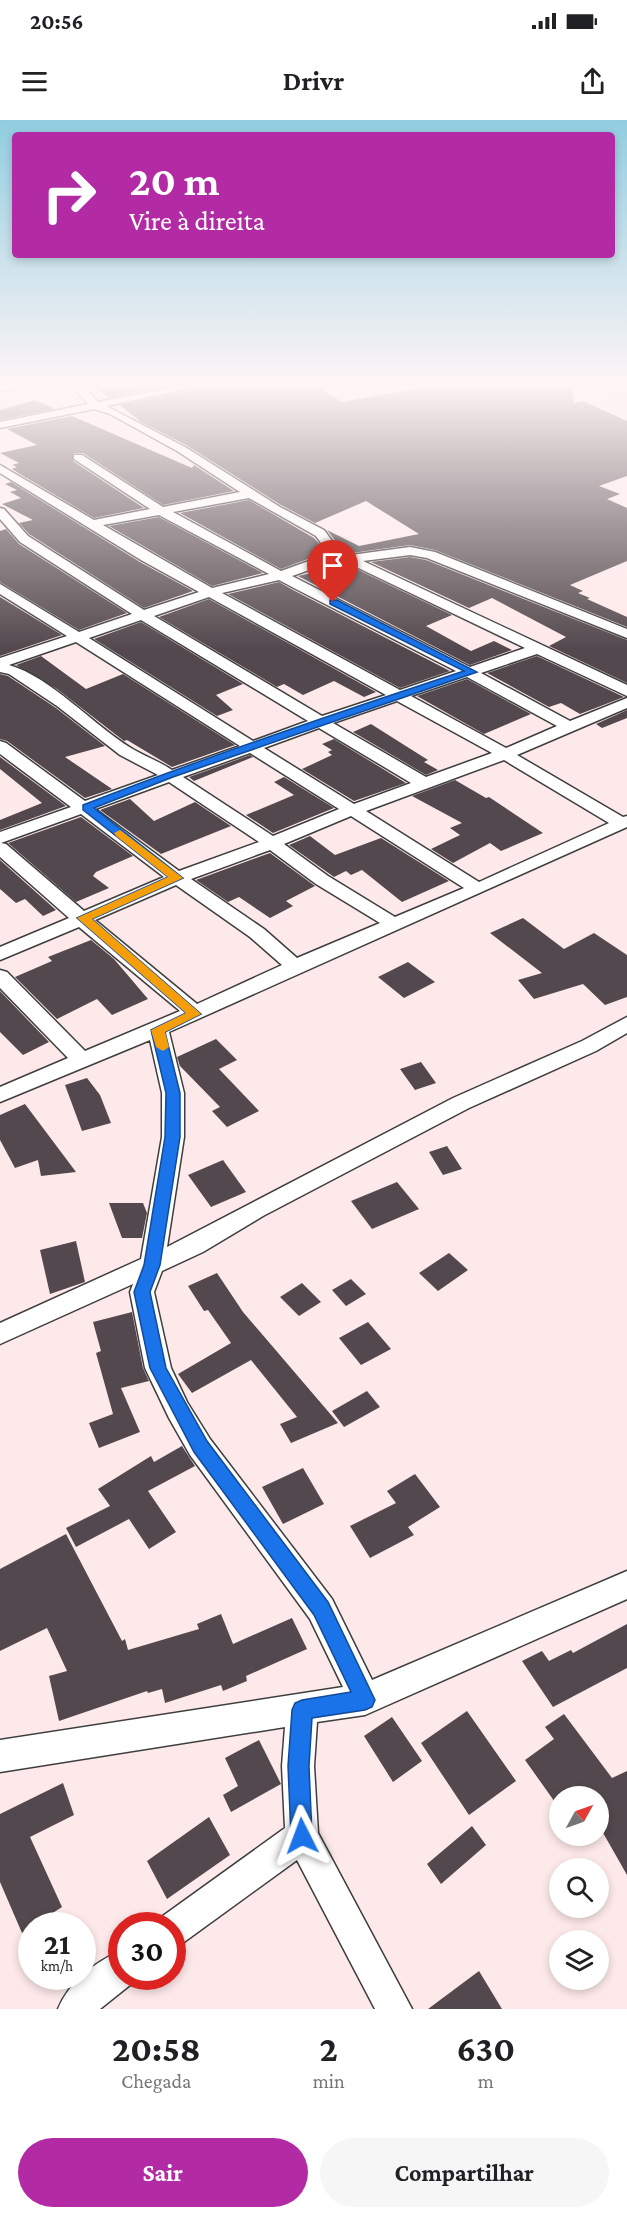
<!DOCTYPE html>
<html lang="pt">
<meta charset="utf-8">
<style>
:root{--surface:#fff;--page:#f6f6f6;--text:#202124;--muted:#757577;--accent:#b32aa5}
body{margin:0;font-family:"Crimson Pro",serif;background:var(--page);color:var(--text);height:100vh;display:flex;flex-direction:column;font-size:22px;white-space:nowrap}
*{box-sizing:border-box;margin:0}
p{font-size:20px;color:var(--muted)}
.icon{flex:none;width:33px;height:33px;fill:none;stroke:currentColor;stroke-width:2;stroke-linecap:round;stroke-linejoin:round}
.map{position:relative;height:1889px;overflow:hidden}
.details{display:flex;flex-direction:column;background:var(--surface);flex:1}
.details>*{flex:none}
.hud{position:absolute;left:12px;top:12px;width:603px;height:126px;border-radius:6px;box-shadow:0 3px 9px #0003;background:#b32aa5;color:#fff;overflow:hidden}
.needle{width:39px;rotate:50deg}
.fabs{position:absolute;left:549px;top:1666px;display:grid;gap:12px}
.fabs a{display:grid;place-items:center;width:60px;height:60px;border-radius:50%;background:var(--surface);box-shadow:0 3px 9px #0003;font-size:30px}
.speed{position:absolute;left:18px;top:1792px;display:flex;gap:12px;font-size:30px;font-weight:700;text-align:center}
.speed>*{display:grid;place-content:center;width:78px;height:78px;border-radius:50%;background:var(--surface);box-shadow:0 3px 9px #0003;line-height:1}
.speed small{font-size:15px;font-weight:400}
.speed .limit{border:9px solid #d22;background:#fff;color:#111}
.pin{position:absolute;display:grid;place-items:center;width:51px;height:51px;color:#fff;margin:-62px -26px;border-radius:50% 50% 50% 0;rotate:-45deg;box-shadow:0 0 6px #0007}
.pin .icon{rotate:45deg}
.me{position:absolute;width:66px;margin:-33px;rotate:357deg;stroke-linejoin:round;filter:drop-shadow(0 0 4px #0008)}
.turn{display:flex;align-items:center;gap:21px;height:126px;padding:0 18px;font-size:27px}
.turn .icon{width:78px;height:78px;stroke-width:2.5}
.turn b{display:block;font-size:42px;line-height:51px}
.eta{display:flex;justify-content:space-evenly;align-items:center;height:102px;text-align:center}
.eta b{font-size:36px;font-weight:700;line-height:42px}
.action{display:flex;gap:12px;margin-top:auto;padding:12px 18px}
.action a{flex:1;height:69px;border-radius:36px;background:var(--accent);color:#fff;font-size:24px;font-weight:700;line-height:69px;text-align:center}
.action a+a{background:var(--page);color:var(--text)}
.status{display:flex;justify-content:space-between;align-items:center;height:42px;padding:0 30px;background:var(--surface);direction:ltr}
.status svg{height:16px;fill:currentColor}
header{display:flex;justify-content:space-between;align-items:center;height:78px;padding:0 18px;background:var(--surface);font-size:27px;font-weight:700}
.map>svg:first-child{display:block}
.farmland{fill:#f2cecb}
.building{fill:#53484d}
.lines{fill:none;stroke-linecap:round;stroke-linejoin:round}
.street-casing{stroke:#3e3e3e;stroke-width:3}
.street{fill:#fff;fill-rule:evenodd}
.route{fill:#1a73e8;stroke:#114b97;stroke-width:1.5}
.slow{fill:#f59e0b}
</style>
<div class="status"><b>20:56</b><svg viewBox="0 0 49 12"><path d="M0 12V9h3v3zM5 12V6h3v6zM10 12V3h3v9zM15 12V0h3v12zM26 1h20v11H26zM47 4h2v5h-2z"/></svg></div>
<header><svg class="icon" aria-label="menu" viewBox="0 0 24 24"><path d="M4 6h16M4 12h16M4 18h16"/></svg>Drivr<svg class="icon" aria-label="share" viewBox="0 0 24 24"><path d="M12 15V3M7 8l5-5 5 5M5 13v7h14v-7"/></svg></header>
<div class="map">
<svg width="627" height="1889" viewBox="0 0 627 1889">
<rect width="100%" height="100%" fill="#fee9ea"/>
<path class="farmland" d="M589,264H627V283Z"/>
<path class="building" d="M92,264H177L109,278Z
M193,264H325V271L342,282L443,264H572L574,283L583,281L627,301V356L599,366L620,374L607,379L627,388V441L570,465L583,471L578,473L590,478L587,479L627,497V507L435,430L410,425L352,433L337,423L327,410L359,426L419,414L366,381L315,403L281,385L186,325L141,302L120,285L191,270Z
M35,280L55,289L0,300V290Z
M72,296L192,348L194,345L234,371L163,385L83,333H74L73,341L144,388L94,398L20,354L12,349L17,347L12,345L19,343L0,333L37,325L7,309Z
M11,362L140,442L193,471L144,488L29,414L19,403L33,400L2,384L21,378L10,372L17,370L5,364Z
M249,380L314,418L330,436L308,439L281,449L180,393Z
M159,397L263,453L212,466L109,406Z
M6,409L19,424L127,493L79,510L0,462V411Z
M410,437L426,440L627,520V563L549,526L566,517L492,478L469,488L371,442Z
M348,445L452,495L426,506L471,531L494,521L512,530L470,545L298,456Z
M279,462L293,470L450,551L400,568L228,474Z
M0,477L62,515L0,536Z
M209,479L376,572L364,577L334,561L303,575L284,564L277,567L159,497Z
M141,502L243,564L216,575L233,590L217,596L94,519Z
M41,536L86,569L123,554L235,625L172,647L127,620L124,621L57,569L16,545Z
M537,536L624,577L580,594L561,583L549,587L487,553Z
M0,554L8,556L56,588L105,626L65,637L112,669L85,678L7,621L0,619Z
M467,559L531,594L484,614L417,576Z
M627,590V598L602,608L596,604Z
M371,604L428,640L424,642L438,650L426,655L353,612Z
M334,619L406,663L354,681L302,649L332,635L328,632L332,630L322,624Z
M250,635L253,637L194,661L189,657Z
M0,637L66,686L0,710V700L42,683L0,649Z
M284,657L334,688L273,713L246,695L294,675L274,662Z
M455,660L486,678L489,677L543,713L501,731L490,723L453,743L431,729L460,715L450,708L462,703L412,676Z
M130,679L154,701L195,682L231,706L161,734L100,690Z
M81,697L133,736L96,752L93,756L109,768L76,782L8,723Z
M310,716L335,735L381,718L449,761L402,782L362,750L351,755L346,751L334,757L289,725Z
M270,733L315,766L286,781L293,786L270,798L239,777L228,782L196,760Z
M0,740L56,790L43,796L25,779L16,783L0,769Z
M523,798L564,829L594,813L627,835V877L605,885L583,864L534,879L518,860L542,853L490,813Z
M91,820L114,839L148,879L112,895L97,879L57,899L15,857L52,841L48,837Z
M408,842L435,862L404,878L378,857Z
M0,871L49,922L23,935L0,912Z
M216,919L237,940L219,949L259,991L227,1007L212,991L220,987L180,946L177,937Z
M421,942L436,963L415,970L400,949Z
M87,958L100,975L111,1003L82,1011L65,965Z
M25,984L76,1052L41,1056L38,1040L15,1048L0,1020V995Z
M447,1026L462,1049L443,1055L429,1032Z
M223,1040L246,1072L211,1087L188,1055Z
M397,1062L419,1089L372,1109L351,1081Z
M109,1083H143L147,1093L142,1118H122Z
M76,1121L85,1162L50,1174L40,1130Z
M449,1133L468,1150L438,1171L419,1153Z
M217,1153L243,1192L338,1303L291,1323L280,1304L297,1297L251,1240L192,1273L178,1254L231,1223L208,1190L204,1191L188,1166Z
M351,1159L366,1174L346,1186L332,1170Z
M302,1163L321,1182L299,1196L280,1177Z
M132,1192L143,1248L149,1261L121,1268L140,1312L99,1328L89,1303L113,1294L96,1233L101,1231L93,1202Z
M368,1202L391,1229L361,1245L339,1218Z
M367,1271L380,1287L344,1307L332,1291Z
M182,1326L195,1346L148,1371L176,1412L149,1429L129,1399L76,1427L66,1408L110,1386L98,1369L151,1336L154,1342Z
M303,1348L324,1384L283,1404L262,1367Z
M415,1354L440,1387L408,1407L414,1415L370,1438L350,1406L396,1383L387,1371Z
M66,1414L122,1521L125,1519L128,1530L199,1509L197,1504L221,1494L233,1524L292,1498L307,1529L246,1556L247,1561L223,1571L221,1565L165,1583L162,1569L148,1573L147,1571L59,1601L49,1556L67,1551L47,1508L0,1531V1449Z
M627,1504V1548L553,1587L522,1541L542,1531L549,1541L571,1530L573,1533Z
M467,1591L516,1661L469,1695L421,1623Z
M564,1594L612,1658L627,1651V1755L598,1704V1677H560L557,1685L525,1640L554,1619L545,1607Z
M392,1597L422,1641L393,1662L364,1616Z
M259,1620L281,1664L231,1692L223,1675L238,1666L225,1638Z
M63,1663L74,1695L30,1717L62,1787L22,1813L0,1762V1694Z
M209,1697L230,1735L167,1779L147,1741Z
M472,1706L486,1725L441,1764L427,1744Z
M479,1851L502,1889H428Z"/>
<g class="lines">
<defs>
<path id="street" d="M28,264L0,271V265Z
M70,264H81L98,282L191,264V268L106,286L185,327L280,387L324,410L335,425L351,435L410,427L435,432L627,509V518L427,438L410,435L363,441L627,565V576L537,534L481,553L570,601L627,578V588L517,635L623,697L627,696V707L169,912L184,973V1017L167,1127L453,978L582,921L627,897V913L596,931L469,988L263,1096L203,1132L162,1151L154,1172L171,1248L187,1282L210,1319L332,1479L372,1560L627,1451V1479L365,1595L317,1602L314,1646L318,1713L412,1889H375L297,1740L184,1822L172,1827V1806H156L160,1798L285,1708L282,1646L285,1607L0,1652V1620L343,1567L310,1499L190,1335L169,1298L145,1248L130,1172L133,1164L0,1224V1203L141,1139L162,1017V973L150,920L0,982V967L68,938L0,868V850L7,852L85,931L180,891L79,807L0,840V827L69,798L0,737V712L71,687L0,634V621L6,623L85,681L158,655L120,635L57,586L9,554L0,552V538L67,516L0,474V464L79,512L132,494L20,422L0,399V388L4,389L28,416L144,490L199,472L141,440L0,353V345L94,400L150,389L74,339V335H82L163,387L240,372L177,331L110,294L94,289L0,308V302L88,284ZM249,378L316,416L327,431L337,437L309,441L281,451L173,392ZM159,395L269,454L212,468L103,405ZM348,443L525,528L470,547L292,456L312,449ZM279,460L294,468L456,551L400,570L222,473ZM209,477L386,575L322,596L154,496ZM141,500L308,601L253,621L89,518ZM76,522L240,626L172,650C159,641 144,636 131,628C93,605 51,557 9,545ZM467,557L557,606L506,628L411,576ZM397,581L492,633L426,657L333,603ZM319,608L411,663L354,684L264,628ZM250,633L339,689L273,716L183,657ZM504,640L609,703L479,762L366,691ZM169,662L259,722L179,751L95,689ZM81,694L164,757L84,791L6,724L1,723ZM351,696L464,768L395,797L328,756L284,724ZM270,730L316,764L380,803L297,838L264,809L191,759ZM176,765L250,817L282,845L197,884L95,800Z
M122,1830V1857H136L135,1861L100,1889H58C69,1862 95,1842 122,1830Z"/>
</defs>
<use href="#street" class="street-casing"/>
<use href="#street" class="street"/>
</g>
<linearGradient id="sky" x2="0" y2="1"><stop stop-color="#91cde0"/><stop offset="0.5" stop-color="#fff5f6"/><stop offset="1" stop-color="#fff5f6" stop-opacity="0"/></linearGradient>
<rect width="627" height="529" fill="url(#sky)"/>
<path class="route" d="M330,480H337L477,552L173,657L94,688L183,758L92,799L201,894L165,912L180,973V1017L160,1145L150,1172L166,1248L207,1321L328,1482L375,1580L372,1587L365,1590L312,1598L309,1646L312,1716L309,1723L302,1727L294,1723L291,1716L288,1646L292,1590L295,1583L302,1580L351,1572L314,1495L194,1332L150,1248L134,1172L144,1145L165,1017L166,973L151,910L186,893L77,798L168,757L83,690V685C208,636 336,593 464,551L330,484Z"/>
<path class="slow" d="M120,710L183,758L92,799L201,894L165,912L169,927L163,931L156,927L151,910L186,893L77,798L168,757L116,716L114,713Z"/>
</svg>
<div class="fabs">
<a><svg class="needle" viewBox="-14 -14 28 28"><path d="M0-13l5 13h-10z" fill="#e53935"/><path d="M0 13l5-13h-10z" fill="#757577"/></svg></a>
<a><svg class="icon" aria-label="search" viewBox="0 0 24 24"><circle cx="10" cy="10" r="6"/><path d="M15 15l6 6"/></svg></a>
<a><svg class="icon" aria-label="layers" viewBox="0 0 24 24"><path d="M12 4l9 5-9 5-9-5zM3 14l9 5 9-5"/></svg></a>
</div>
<div class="speed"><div>21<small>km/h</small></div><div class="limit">30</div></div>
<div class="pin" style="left:333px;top:482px;background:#d93025"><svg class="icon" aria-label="arrive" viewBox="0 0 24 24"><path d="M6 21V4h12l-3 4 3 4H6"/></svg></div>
<svg class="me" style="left:302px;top:1716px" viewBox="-20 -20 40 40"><path d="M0-17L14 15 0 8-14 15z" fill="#1a73e8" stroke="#fff" stroke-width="4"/></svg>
<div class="hud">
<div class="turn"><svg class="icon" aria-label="right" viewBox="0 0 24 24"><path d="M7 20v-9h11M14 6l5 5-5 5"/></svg><div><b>20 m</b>Vire à direita</div></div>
</div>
</div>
<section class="details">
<div class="eta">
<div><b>20:58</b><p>Chegada</p></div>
<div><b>2</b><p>min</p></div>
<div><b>630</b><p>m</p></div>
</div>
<div class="action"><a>Sair</a><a>Compartilhar</a></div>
</section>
